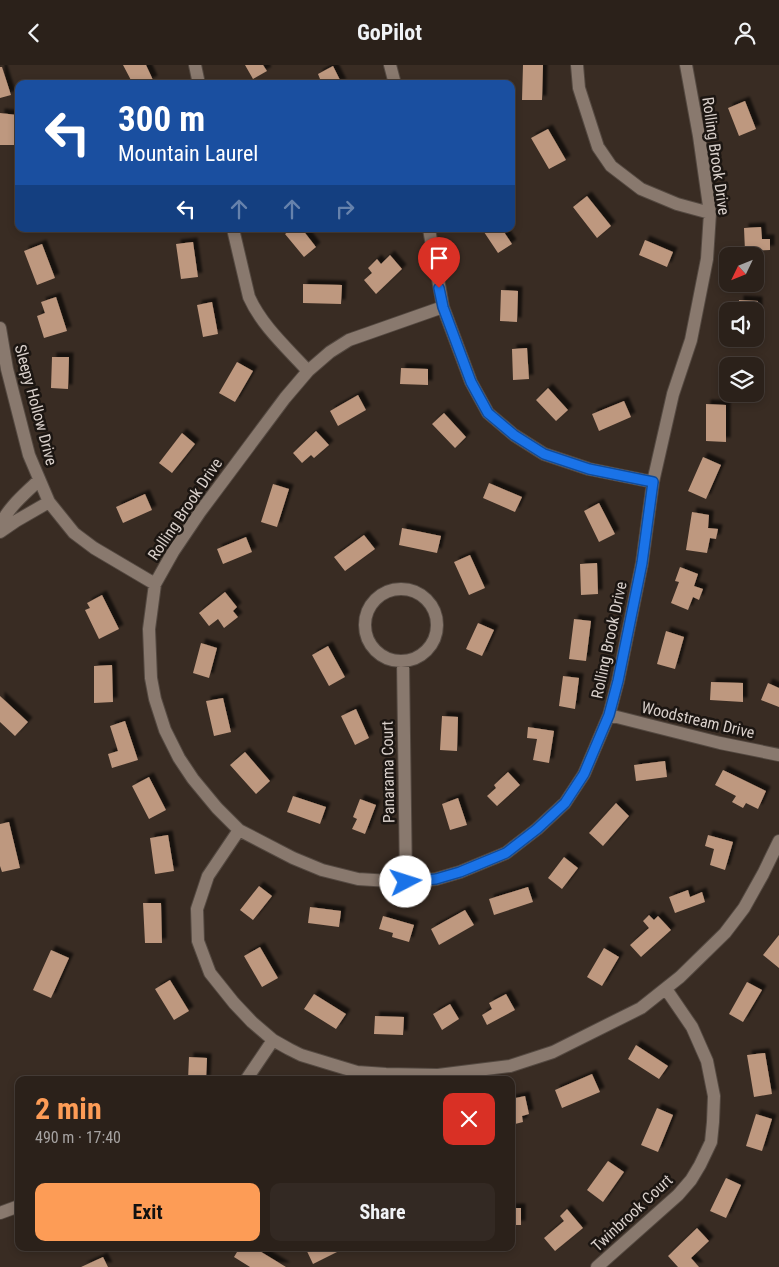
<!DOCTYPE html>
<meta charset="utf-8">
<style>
:root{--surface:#2b211a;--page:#332923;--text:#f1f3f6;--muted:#a6a3a2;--line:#473e39;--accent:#fd9c56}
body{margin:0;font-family:"Roboto Condensed",sans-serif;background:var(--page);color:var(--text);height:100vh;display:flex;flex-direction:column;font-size:19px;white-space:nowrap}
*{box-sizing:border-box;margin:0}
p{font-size:16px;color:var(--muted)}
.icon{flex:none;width:28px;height:28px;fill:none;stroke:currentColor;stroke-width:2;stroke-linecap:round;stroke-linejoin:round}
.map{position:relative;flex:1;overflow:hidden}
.panel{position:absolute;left:15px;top:1011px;width:500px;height:175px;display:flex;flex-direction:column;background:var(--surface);border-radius:10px;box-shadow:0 2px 8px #0003,0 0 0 1px var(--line)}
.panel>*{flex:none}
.banner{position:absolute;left:15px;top:15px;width:500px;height:152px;border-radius:10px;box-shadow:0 2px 8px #0003,0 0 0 1px var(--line);background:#1a4fa0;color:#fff;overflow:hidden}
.needle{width:32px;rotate:227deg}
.buttons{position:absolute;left:719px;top:182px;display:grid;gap:10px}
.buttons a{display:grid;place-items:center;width:45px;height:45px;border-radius:10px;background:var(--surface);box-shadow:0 2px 8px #0003,0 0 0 1px var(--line);font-size:25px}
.pin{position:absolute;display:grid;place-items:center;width:42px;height:42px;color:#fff;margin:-51px -21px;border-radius:50% 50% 50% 0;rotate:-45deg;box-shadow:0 0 5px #0007}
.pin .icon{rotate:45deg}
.me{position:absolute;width:55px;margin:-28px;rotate:85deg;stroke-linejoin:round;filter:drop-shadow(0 0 4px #0008)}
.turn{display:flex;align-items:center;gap:18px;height:105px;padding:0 20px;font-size:22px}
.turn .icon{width:65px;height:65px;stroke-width:2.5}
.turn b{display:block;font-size:35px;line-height:42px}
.lanes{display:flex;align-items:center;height:48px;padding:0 20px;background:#0003;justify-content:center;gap:25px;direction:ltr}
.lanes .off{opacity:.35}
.round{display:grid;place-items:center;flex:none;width:52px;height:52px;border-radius:10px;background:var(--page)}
.summary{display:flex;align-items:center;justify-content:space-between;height:85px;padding:0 20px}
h1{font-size:30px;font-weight:700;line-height:38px;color:var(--accent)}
.primary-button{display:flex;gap:10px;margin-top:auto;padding:10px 20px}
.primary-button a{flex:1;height:58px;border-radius:10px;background:var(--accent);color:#111;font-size:20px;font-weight:700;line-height:58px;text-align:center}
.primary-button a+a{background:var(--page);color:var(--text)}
header{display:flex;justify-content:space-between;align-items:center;height:65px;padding:0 20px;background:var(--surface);font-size:22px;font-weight:700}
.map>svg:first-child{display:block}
.building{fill:#be987f;filter:url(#shadow)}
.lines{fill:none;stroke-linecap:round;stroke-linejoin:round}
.minor-casing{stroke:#544941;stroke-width:14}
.minor{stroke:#89796e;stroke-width:12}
.route-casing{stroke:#114b97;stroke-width:12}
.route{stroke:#1a73e8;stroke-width:9}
.labels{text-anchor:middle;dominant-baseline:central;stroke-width:5;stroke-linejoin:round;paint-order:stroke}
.street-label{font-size:16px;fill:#d9d0cb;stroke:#1c1612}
</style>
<header><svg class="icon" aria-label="back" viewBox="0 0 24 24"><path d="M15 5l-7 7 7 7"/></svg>GoPilot<svg class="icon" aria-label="person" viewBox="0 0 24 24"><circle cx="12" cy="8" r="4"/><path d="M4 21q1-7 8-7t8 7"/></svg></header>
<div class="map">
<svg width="779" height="1202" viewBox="0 0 779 1202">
<defs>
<filter id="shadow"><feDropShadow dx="4.5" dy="-4.5" stdDeviation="1" flood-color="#0009"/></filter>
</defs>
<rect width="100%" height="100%" fill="#392c23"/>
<path class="building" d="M123,0H146L153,15L145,19H133Z
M245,0H263L267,6L253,14Z
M523,0H543L542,35H522Z
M333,1L342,19H322L318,9Z
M0,2H2L11,30L0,33Z
M745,36L756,64L739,71L728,43Z
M0,48L17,50L15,80H0Z
M548,64L566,95L549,104L531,73Z
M587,131L611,161L597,173L573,142Z
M761,162L762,174H770V185L745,186L744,163Z
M292,164H302L316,182L304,192L285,169Z
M482,164H502L512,179L498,188Z
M645,175L673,187L667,202L639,190Z
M193,177L198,212L181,214L176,179Z
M42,179L55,213L37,220L24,186Z
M390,190L402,204L376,229L364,215L372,208L368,203L377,194L381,199Z
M303,219L342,220L341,239L303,238Z
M501,225L518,226L517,257L500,256Z
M56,232L67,266L44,273L37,251L45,248L41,237Z
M739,235L758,236V246H739Z
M212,237L218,269L203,272L197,240Z
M527,283L529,314L513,315L512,284Z
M52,292H69L68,324L51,323Z
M237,297L253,306L235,337L219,328Z
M401,303L428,304V320L400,319Z
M548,323L568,345L556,356L536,335Z
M358,330L366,345L338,361L330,346Z
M624,336L631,352L599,366L592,349Z
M706,339L726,340V377L706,376Z
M444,348L466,372L455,383L432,359Z
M316,366L329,380L314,393L311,390L302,398L293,388Z
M182,368L195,379L172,408L159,398Z
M703,392L721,400L706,434L688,426Z
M489,418L522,432L515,447L483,433Z
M273,419L289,424L277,462L261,457Z
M145,429L152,445L123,458L116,442Z
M599,438L615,469L599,477L584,446Z
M692,447L709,450L708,463L718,464L716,474L710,473L707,488L686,485Z
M402,463L441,471L437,488L399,480Z
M364,470L375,484L345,506L334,492Z
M246,472L252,487L223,499L217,484Z
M470,490L485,523L469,530L454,497Z
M597,498L598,529L581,530L580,499Z
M680,502L698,509L694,521L703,524L699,535L693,532L688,545L671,538L679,517L675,516Z
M225,527L237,542L233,546L238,552L224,563L218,554L209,561L199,548Z
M102,530L119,564L99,574L85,545L90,543L87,538Z
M574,554L591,556L586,596L569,594Z
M478,558L494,565L482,591L466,584Z
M666,566L684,572L675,604L657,599Z
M201,578L217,583L209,613L193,608Z
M328,581L345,612L329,621L312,590Z
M112,600L113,637L94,638V601Z
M563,611L579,613L575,644L559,641Z
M711,617L743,618V637L710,635Z
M768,618L779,623V642L761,635Z
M0,631L28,657L15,671L0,657Z
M223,633L231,667L214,671L206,636Z
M356,644L369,673L355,680L341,651Z
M442,651L458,652L457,686L440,685Z
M125,656L138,695L112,703L108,689L118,686L110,661Z
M528,662L554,666L549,698L533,695L537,674L527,673Z
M245,687L270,716L256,729L230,700Z
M665,696L667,712L636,716L634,700Z
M723,705L766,726L758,744L746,738L743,743L732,737L736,731L715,720Z
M508,707L520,720L497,741L487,731L496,723L494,720Z
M149,712L166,745L149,754L132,721Z
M293,731L326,742L320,759L287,747Z
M458,733L467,760L450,765L442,739Z
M360,734L376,740L365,769L352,764L357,754L353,752Z
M616,738L629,751L603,781L589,768Z
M9,757L20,803L2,807L0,801V759Z
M168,770L174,806L155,809L150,773Z
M708,770L733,777L725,805L710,800L714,784L705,781Z
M564,792L578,803L562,824L548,813Z
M259,821L272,831L253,855L240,845Z
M528,822L533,837L494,850L489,834Z
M688,825L690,832L702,827L705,837L675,848L669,832Z
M143,838H161L162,878H145Z
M310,842L341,846L339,862L308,858Z
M465,845L474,860L439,880L431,864Z
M649,850L654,855L658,851L671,865L641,892L630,880L649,863L643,856Z
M383,851L414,860L409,877L392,872L393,868L379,864Z
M779,870V903L763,890Z
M260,882L278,913L262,922L244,891Z
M604,883L619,892L602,921L587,912Z
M51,885L69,893L51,933L33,925Z
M170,915L189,946L174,955L155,924Z
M747,917L762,925L743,957L729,949Z
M314,929L346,949L336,964L304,944Z
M506,929L515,945L487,960L482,950L492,944L489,938Z
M450,939L459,954L442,965L433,949Z
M375,951L404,952L403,970L374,969Z
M636,980L668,1001L659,1014L628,994Z
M765,988L772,1029L754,1032L747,990Z
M189,992L207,993L206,1015H188Z
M592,1009L600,1027L562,1043L555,1025Z
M525,1031L529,1049L522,1051L523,1057L511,1060V1034Z
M657,1043L673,1050L658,1087L641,1080Z
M756,1049L772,1054L762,1086L746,1081Z
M608,1096L624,1107L603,1137L587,1125Z
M726,1113L741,1120L726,1153L710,1146Z
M511,1143H521V1160H511Z
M567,1144L583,1163L555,1186L544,1173L564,1156L560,1151Z
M697,1163L709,1176L691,1193L699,1202H678L668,1191Z
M240,1182H253L286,1202H250L234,1192Z
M305,1182H347L313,1199Z
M103,1192L108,1202H81Z"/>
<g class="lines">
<defs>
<path id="minor" d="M195,0L199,19
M390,0L395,19
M577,0L579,23L598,82L611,101L641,124L677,139L710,148
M233,164L249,232C262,261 287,283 308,306
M429,164L443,242L471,317L488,348L514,370L544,389L589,404L653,417
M443,242L349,275L330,287L308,306L285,333L200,447L173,487L155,519L149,564L151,613L155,634L165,665L179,693L193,714L217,743L239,765L293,793L322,805L358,814L406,817L436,814L460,807L506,788L537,764L565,738L584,709L609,650L618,616L642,498L653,417L673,329L691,275L707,194L710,148L699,71L686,0
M0,263L7,304L29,390L49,437L74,468L94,483L155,519
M0,461C8,442 25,429 39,415
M0,467L16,456L49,437
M365 560a36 36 0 1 1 72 0a36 36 0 1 1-72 0Z
M403,596L406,817
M609,650L720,678L779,690
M239,765L208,811L197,844L198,876L210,908L234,938L252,957L273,975L289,984L301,990L357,1007L386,1009L438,1010L510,1001L553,987L641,943L680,912L725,868L744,843L763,809L779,776
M246,1015L273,975
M0,1148L19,1141
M597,1202L678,1130L691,1115L700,1100L711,1077L713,1057L714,1031L707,996L692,962L666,924"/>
</defs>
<use href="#minor" class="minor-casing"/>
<use href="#minor" class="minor"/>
</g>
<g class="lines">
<defs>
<path id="route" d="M406,817L436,814L460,807L506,788L537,764L565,738L584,709L609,650L618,616L642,498L653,417L589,404L544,389L514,370L488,348L471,317L443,242L439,223"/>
</defs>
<use href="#route" class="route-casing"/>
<use href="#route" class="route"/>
</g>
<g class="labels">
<g class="street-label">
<text transform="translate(716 91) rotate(82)">Rolling Brook Drive</text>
<text transform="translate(36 340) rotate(75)">Sleepy Hollow Drive</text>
<text transform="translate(185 444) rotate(-56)">Rolling Brook Drive</text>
<text transform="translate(609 575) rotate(-78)">Rolling Brook Drive</text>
<text transform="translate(698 655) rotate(13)">Woodstream Drive</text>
<text transform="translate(388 707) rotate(-91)">Panarama Court</text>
<text transform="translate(632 1148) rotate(-43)">Twinbrook Court</text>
</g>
</g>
</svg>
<div class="buttons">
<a><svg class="needle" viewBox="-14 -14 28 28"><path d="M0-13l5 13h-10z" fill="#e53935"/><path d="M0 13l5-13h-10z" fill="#a6a3a2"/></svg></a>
<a><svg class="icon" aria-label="sound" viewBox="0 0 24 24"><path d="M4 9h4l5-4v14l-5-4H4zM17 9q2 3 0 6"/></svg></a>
<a><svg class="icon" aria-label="layers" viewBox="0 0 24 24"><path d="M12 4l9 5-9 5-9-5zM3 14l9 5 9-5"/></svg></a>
</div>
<div class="pin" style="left:439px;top:223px;background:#d93025"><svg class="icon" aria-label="arrive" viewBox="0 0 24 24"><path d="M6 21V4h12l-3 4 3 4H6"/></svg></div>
<svg class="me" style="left:406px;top:817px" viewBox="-20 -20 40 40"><circle r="19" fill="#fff"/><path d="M0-13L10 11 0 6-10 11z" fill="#1a73e8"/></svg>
<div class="banner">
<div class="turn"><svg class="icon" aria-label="left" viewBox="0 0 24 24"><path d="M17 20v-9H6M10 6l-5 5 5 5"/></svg><div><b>300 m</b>Mountain Laurel</div></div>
<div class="lanes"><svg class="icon" aria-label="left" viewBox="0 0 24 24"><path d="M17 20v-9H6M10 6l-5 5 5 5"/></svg><svg class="icon off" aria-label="ahead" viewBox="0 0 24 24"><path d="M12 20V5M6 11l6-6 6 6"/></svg><svg class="icon off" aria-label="ahead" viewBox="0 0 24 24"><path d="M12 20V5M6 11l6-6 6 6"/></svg><svg class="icon off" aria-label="right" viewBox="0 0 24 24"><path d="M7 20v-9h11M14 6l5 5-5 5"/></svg></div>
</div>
<section class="panel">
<div class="summary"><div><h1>2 min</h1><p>490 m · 17:40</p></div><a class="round" style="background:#d93025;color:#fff"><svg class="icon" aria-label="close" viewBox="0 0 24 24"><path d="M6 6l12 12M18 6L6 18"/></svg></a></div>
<div class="primary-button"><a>Exit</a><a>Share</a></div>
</section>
</div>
